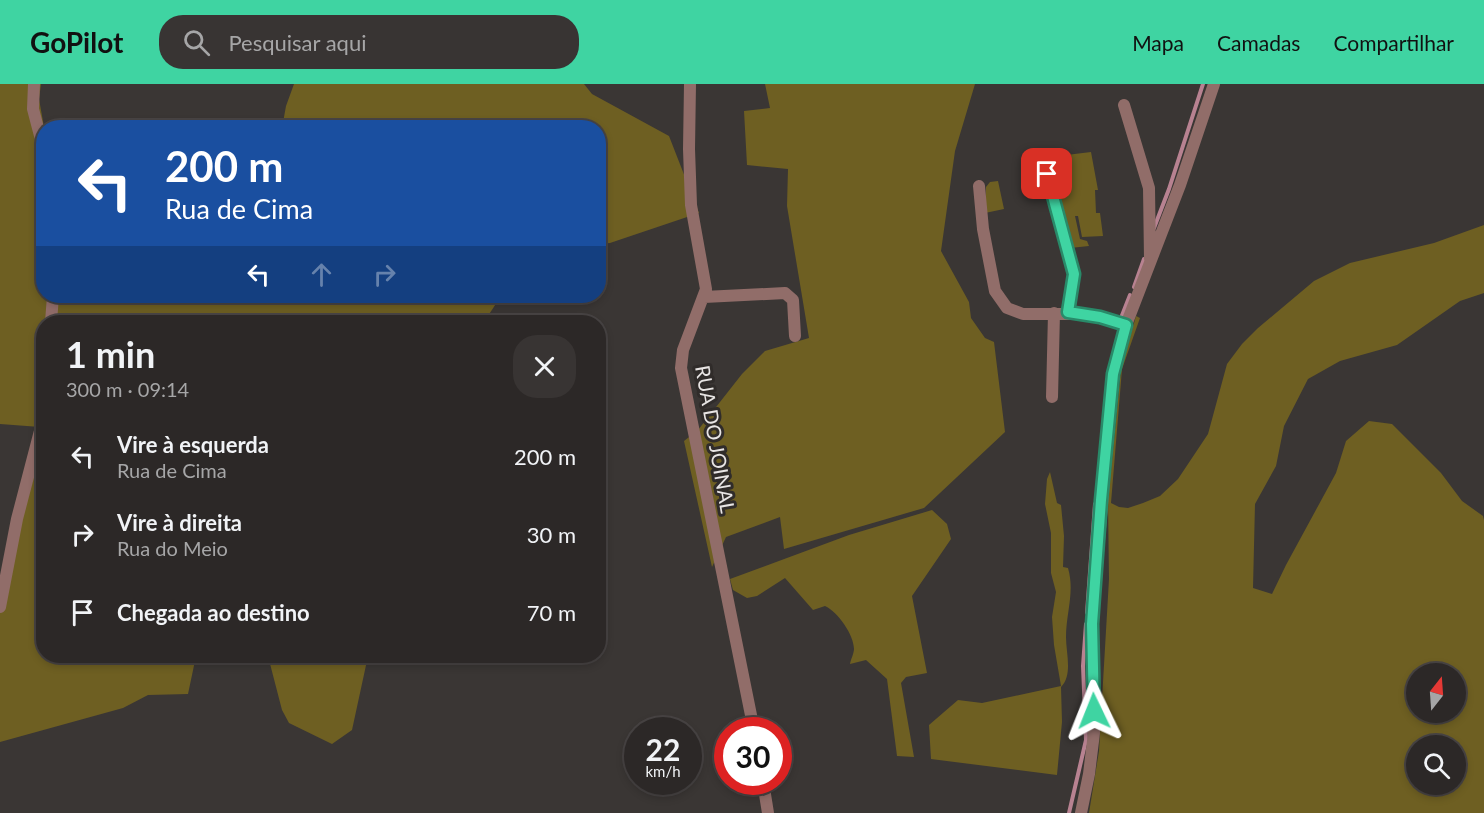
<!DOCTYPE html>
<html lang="pt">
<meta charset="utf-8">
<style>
:root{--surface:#2c2827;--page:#383433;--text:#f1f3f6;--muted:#a6a6a7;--line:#484444;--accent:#3fd4a2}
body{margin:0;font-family:Lato,sans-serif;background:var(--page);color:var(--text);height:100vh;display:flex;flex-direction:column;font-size:22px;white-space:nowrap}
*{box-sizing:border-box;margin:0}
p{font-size:20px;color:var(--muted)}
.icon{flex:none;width:33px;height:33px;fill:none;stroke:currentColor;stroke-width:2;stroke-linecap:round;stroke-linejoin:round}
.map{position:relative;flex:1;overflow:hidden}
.side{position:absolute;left:36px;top:231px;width:570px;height:348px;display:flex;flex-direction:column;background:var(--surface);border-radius:24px;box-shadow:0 3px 9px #0003,0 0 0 2px var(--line)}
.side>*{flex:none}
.banner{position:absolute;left:36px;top:36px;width:570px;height:183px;border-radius:24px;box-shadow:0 3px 9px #0003,0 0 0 2px var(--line);background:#1a4fa0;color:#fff;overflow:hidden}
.needle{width:39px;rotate:17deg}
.tools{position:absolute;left:1406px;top:579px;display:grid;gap:12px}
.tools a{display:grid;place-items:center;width:60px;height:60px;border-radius:50%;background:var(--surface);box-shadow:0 3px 9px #0003,0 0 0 2px var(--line);font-size:30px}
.speed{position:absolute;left:624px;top:633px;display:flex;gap:12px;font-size:30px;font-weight:700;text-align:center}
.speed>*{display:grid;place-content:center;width:78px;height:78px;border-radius:50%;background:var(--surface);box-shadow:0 3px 9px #0003,0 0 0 2px var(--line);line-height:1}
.speed small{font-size:15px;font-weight:400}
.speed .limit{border:9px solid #d22;background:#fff;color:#111}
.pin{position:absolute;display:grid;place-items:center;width:51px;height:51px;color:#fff;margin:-26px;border-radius:12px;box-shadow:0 3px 9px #0006}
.me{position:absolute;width:66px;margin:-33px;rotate:358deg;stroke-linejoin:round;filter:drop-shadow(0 0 4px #0008)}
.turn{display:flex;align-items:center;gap:21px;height:126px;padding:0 30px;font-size:27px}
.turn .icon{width:78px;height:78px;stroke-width:2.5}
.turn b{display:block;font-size:42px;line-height:51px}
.lanes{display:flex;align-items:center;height:57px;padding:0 30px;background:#0003;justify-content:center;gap:30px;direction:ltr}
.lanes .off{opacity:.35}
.round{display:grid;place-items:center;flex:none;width:63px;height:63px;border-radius:24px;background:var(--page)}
.summary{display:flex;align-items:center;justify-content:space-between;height:102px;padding:0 30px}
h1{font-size:36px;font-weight:700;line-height:45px}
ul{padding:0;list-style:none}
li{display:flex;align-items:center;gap:18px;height:78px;padding:0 30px}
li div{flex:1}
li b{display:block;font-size:22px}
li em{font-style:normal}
header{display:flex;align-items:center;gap:36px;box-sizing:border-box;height:84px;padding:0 30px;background:var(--accent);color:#111}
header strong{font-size:28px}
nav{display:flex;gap:33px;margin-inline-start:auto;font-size:21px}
.search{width:420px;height:54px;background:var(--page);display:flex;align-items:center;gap:15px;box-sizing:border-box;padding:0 21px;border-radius:24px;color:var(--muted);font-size:22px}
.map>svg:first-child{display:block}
.green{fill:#6e5f22;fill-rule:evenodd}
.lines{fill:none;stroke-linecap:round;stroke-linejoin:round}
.stream{stroke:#b88291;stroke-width:4}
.minor{stroke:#916d69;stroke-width:12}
.route-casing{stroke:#298a69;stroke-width:15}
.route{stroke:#3fd4a2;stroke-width:10}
.labels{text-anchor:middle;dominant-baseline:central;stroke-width:6;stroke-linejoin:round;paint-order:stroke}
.street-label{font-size:20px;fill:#e8e5e4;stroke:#302c2a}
</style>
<header>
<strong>GoPilot</strong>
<div class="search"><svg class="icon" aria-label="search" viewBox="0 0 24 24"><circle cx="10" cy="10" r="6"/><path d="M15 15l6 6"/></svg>Pesquisar aqui</div>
<nav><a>Mapa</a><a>Camadas</a><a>Compartilhar</a></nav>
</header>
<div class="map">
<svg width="1484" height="729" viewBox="0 0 1484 729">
<rect width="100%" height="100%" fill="#3a3634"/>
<path class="green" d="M0,0H41L39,15L44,43V212H501L484,238H44V572H196L188,610L148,611L123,624L0,658V523L40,343L0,340Z
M294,0H584L592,10L669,52L699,129L610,159L599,160L598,44H282L286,22Z
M765,0H975L955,67L941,167L969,218L971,234L985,254L994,258L1005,348L924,424L784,465L780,433L726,453L712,483L684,357L698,346L742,290L765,267L809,254L787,122L788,85L747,81L744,27L770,24Z
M1091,68L1098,106H1095L1096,129H1100L1103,152L1082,153L1078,132H1075L1080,155L1087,157L1089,162L1070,164L1050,89V73Z
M998,97L1004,125L985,129L986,103L990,98Z
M1484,141V209L1460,217L1397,261L1340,277L1308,295L1284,342L1276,382L1255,420L1253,504L1272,510L1286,481L1336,389L1346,357L1369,337L1392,340L1441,389L1462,417L1483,432L1484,436V729H1089L1099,667L1109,495L1108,417L1121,285L1136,232L1140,234L1122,285L1111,419L1119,423L1128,424L1143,419L1160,412L1178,395L1208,350L1227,280L1242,260L1258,244L1314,197L1350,179L1434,159ZM1416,590H1455V628H1416ZM1416,662H1455V700H1416Z
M1050,388L1057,419L1061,421L1064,452L1063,483L1068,484C1075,508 1066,529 1066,553C1066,569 1073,591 1061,603L1062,638L1057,691L931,675L929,641L958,616L982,619L1061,602L1054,561L1052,533L1056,508L1051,489V449L1045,420L1047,395Z
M932,426L947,440L951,455L912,512L927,589L906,593L901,599L914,673L897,672L887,595L866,576L850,580C851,575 854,569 854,565C854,551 838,528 825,522L813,526L785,494L757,512L747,514L733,506L730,495L849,451Z
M268,572H368L352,646L332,660L289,639L282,626Z"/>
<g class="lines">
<path class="stream" d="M1154,144L1169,105L1203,0
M1134,203L1144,175
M1121,234L1130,211
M1087,529L1095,420
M1069,729L1086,656L1083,582L1086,540"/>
<path class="minor" d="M34,0L33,25L44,67
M690,0L689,65L691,121L706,205L683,266L681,284L754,646
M1124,21L1149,104L1150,175
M1047,90L1074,190L1069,228
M979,102L983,145L995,207L1007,224L1023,230H1084L1126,241
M704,213L785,209L793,216L795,252
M51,238L53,212
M1052,313L1054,229
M0,523L17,435L41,343L44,318
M763,698L768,729
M1081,729L1089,690L1094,649L1092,540L1113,290L1126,241L1180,101L1214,0"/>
</g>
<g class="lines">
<defs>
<path id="route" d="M1047,90L1074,190L1068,228L1100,233L1126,241L1113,290L1101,416L1092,540L1094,627"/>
</defs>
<use href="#route" class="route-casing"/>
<use href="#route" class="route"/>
</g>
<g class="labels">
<g class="street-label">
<text transform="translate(716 355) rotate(80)">RUA DO JOINAL</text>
</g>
</g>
</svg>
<div class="tools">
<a><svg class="needle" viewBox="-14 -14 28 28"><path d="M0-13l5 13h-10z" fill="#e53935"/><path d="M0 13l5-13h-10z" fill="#a6a6a7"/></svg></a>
<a><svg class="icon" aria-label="search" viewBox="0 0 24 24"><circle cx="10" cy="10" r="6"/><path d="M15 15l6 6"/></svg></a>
</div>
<div class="speed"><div>22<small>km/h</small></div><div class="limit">30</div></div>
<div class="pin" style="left:1047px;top:90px;background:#d93025"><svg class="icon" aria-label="arrive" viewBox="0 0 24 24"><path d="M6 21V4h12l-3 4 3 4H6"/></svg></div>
<svg class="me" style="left:1094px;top:627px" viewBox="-20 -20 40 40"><path d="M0-17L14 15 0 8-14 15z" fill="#3fd4a2" stroke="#fff" stroke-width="4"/></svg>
<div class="banner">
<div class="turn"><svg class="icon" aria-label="left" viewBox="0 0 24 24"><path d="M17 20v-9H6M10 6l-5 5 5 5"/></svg><div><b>200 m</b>Rua de Cima</div></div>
<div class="lanes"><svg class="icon" aria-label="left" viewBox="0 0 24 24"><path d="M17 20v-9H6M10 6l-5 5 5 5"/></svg><svg class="icon off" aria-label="ahead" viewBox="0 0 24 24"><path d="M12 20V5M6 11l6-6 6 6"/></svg><svg class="icon off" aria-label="right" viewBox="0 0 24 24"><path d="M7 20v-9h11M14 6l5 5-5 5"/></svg></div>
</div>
<section class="side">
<div class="summary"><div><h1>1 min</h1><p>300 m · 09:14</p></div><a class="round"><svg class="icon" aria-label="close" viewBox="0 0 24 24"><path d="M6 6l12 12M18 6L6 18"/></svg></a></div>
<ul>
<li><svg class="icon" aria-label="left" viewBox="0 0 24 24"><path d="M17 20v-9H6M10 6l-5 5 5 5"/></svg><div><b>Vire à esquerda</b><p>Rua de Cima</p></div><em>200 m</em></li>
<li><svg class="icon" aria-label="right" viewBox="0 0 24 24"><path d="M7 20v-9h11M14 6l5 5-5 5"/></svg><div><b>Vire à direita</b><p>Rua do Meio</p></div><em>30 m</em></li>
<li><svg class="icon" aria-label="arrive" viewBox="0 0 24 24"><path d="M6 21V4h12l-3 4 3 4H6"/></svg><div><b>Chegada ao destino</b></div><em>70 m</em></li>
</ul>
</section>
</div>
